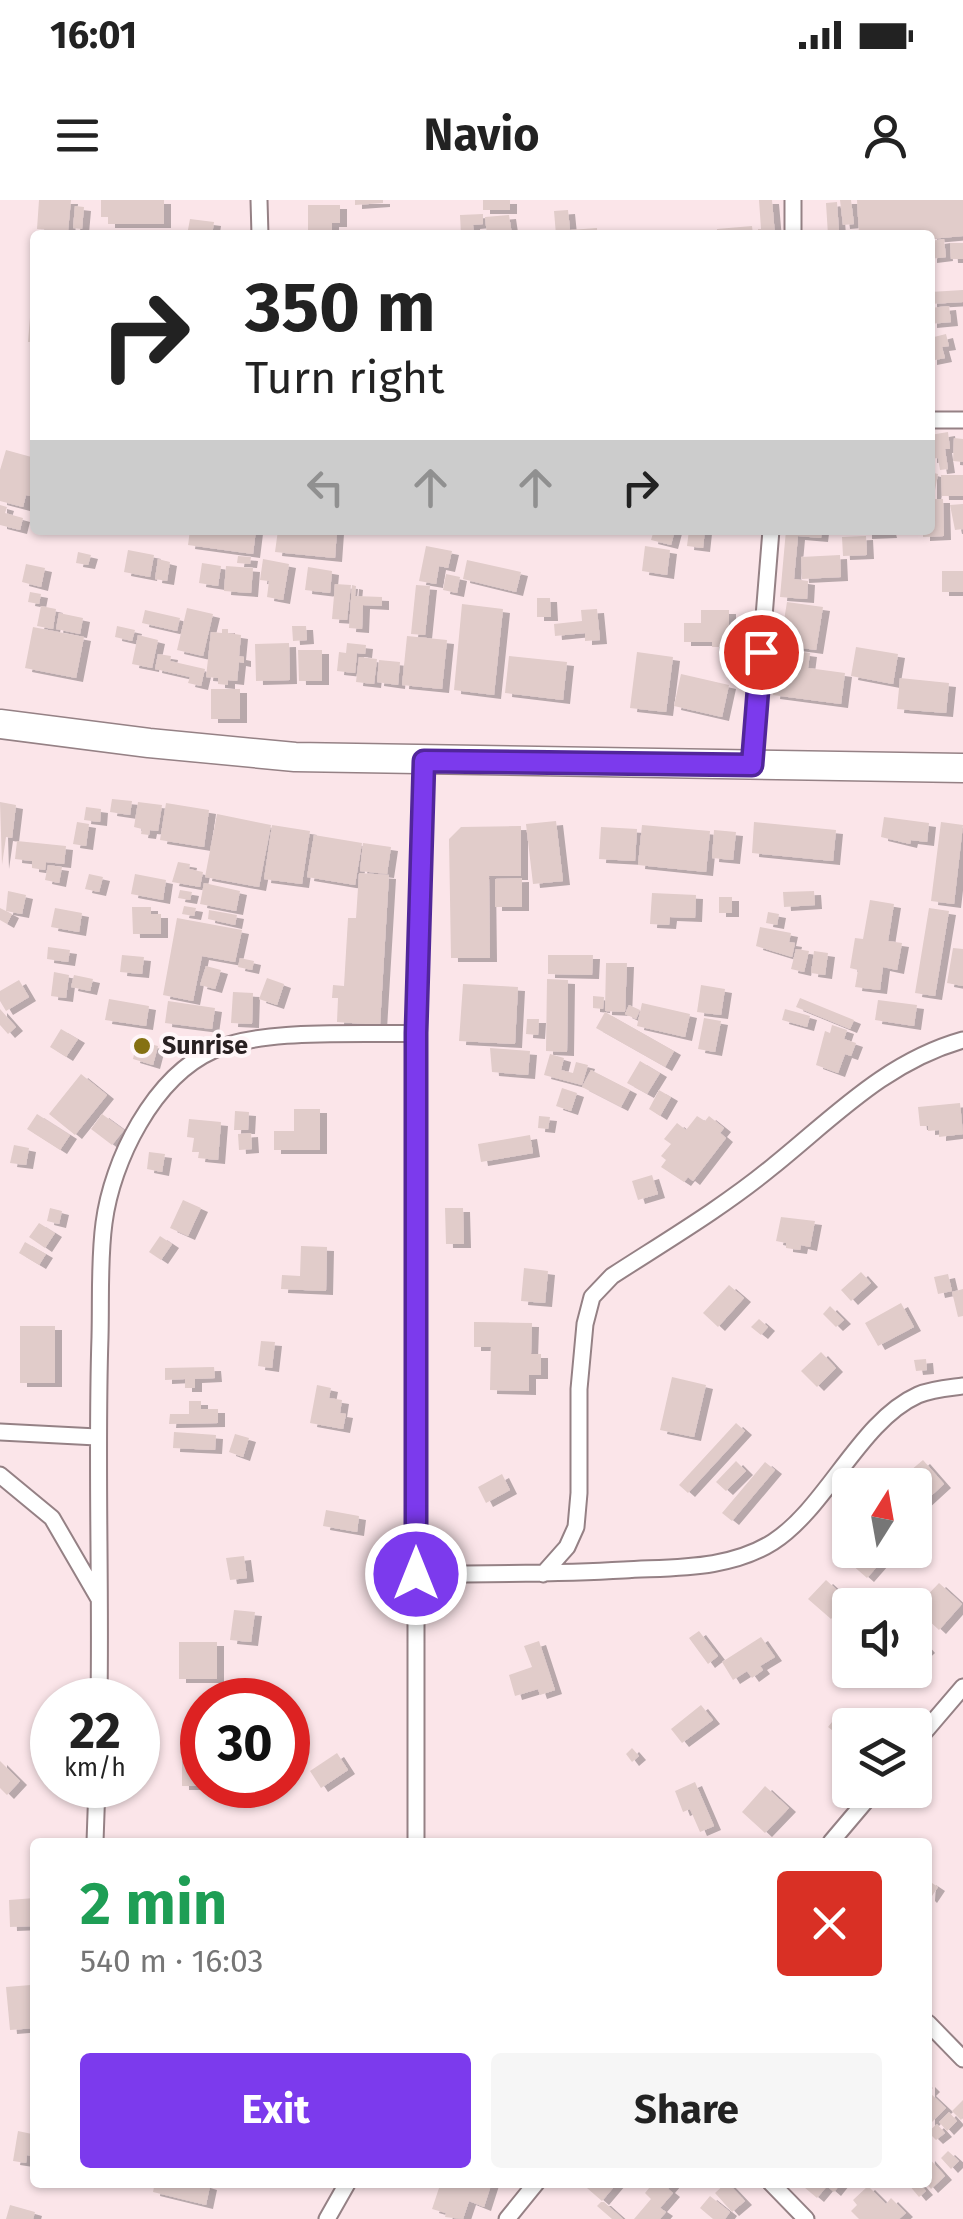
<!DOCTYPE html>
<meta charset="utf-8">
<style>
:root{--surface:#fff;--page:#f6f6f6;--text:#222;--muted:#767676;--accent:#7c3aed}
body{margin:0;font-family:"Fira Sans",sans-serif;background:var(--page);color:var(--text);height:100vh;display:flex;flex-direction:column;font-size:38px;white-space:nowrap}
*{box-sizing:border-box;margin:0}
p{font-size:32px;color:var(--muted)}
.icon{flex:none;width:55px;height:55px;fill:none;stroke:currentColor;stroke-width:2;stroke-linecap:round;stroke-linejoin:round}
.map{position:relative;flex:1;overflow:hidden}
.side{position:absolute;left:30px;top:1638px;width:902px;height:350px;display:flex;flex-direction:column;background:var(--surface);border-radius:10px;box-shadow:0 2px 8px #0004}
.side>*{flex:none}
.hud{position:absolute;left:30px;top:30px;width:905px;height:305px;border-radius:10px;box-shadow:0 2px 8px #0004;background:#fff;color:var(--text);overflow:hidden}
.needle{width:65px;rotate:11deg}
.fabs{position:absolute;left:832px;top:1268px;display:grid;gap:20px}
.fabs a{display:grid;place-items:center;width:100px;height:100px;border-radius:10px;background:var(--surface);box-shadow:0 2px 8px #0004;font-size:50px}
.speed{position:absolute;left:30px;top:1478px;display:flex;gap:20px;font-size:50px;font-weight:700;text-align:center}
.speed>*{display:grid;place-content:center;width:130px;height:130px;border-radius:50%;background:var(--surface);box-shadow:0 2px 8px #0004;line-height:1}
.speed small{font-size:25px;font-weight:400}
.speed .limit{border:15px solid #d22;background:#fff;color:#111}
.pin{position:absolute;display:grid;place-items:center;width:85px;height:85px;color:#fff;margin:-42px;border:5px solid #fff;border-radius:50%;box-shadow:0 2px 10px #0007}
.me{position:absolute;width:110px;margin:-55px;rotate:0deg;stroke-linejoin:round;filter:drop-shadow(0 0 8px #0008)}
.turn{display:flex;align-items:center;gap:35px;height:210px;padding:0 50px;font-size:45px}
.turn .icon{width:130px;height:130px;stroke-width:2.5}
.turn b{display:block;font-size:70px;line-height:85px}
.lanes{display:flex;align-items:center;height:95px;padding:0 50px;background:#0003;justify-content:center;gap:50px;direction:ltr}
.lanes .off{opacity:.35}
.round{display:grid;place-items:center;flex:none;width:105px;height:105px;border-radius:10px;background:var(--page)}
.headline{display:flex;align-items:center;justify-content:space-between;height:170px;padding:0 50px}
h1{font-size:60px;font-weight:700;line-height:75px;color:#1e9e55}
.action{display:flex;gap:20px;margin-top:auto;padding:20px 50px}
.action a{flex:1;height:115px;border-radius:10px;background:var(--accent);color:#fff;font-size:40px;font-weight:700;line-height:115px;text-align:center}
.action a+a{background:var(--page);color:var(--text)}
.status{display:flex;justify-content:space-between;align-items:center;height:70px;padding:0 50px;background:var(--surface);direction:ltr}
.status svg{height:28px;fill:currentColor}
header{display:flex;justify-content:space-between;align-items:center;height:130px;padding:0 50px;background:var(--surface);font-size:45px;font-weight:700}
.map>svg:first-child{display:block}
.building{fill:#e1ccca;filter:url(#shadow)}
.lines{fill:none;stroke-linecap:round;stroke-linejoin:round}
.street-casing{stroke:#958185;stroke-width:19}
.highway-casing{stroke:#958185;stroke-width:31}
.street{stroke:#fff;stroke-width:15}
.highway{stroke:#fff;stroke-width:28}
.route-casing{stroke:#51269a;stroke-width:25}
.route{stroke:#7c3aed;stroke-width:18}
.poi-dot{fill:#857112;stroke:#fff6f8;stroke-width:4}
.labels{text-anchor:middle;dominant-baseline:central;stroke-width:8;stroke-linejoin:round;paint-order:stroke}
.poi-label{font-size:25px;font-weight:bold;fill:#292122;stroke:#fff6f8;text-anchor:start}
</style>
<div class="status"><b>16:01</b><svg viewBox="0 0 49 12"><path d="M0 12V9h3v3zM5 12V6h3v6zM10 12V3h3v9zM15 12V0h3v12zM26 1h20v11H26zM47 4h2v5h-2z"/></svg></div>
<header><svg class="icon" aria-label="menu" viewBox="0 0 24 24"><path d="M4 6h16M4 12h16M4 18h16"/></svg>Navio<svg class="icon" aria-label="person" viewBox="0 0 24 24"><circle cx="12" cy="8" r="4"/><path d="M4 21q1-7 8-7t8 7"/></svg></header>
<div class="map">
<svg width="963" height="2019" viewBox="0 0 963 2019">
<defs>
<filter id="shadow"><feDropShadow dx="7" dy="4" stdDeviation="0" flood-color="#0004"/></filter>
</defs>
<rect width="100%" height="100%" fill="#fbe5e9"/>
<path class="building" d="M39,0H71L68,31L37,29Z
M101,0H164V24H108V17H101Z
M355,0H383V3L355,5Z
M483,0H510V10H483Z
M759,0H772L775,35H758V29H761Z
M840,0H851L854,24L843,25Z
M857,0H963V36L930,39V35H859Z
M837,2L839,32L854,31L855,35H828L826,3Z
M308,5H340V23H332V35H308Z
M75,6L84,7L82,29L73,28Z
M568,10L570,30L597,28V35H556L554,11Z
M483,14V24L473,25L474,35H461L460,15Z
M509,15L512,35H487L485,17Z
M190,19L214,22L212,35H187Z
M752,26L753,35H717V29Z
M944,39L946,57L930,59V41Z
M950,43H963V59H951Z
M963,90V102L930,104V92Z
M32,93H35V142H28Z
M949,106L951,122L930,124V108Z
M946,134L949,146L942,147L945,158L930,161V138Z
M948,232L950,249H945L948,269L940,270L938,258L930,259V235Z
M954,238L963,239V262L953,261Z
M6,250L35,258V294L34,297L26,295L23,307L0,301V270Z
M930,272L938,274L934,296L930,295Z
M941,275H963V296H942Z
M930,299H943L944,336L923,337V330H930Z
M963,304V329L955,330L950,305Z
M0,305L7,307L5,313L23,318L20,330L0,325Z
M190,330H256L253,354L188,345Z
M278,330H337L335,358L275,352Z
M654,330H675L671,345L651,340Z
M689,330H705L703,348L687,346Z
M786,330H822L821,338L798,336L794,379L808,381L807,399L780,397Z
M865,330H889L890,334L865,335Z
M866,336L867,355L843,356L842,337Z
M426,346L452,351L448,368L439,366L436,384L419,381Z
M645,346L670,350L667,375L642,371Z
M128,350L154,355L150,377L124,372Z
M78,352L91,355L88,365L76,363Z
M840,355L841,377L802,379L801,357Z
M238,356L251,357L250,364L237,363Z
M158,359L170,362L167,381L155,379Z
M263,359L289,364L283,400L267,397L269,381L260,380Z
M467,360L521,372L516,392L463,379Z
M202,363L221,366L218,386L199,383Z
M26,364L45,368L41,387L22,382Z
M226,366L253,368L251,393L224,391Z
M308,367L332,371L330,393L305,390Z
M942,371H963V392H942Z
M446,374L460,377L457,393L443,390Z
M335,384L351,385L347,420L332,419Z
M352,385L356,386L355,396L382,397V406L363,405L362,429L349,428Z
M416,385L430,386L425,435L411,434Z
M30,392L41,394L39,404L28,402Z
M537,398H550L551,417H537Z
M787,402L823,407L816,450L780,445Z
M462,404L503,409L494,495L454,490Z
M41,406L56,409L53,429L37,426Z
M187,408L213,414L203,456L177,450Z
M597,409L600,440L585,441V433L555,436L554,424L582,421L581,410Z
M145,410L180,418L177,431L142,423Z
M701,410H729V447H712V442H684V423H701Z
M59,413L83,418L80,434L56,429Z
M117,426L135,430L132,441L115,437Z
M292,426H306L307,440L293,441Z
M33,427L84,437L76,478L25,468Z
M222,429H228V433L241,435L239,456L244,457V463L239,462L237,481L228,480V485L218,484V478L206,477L211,432L222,433Z
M138,435L158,440L152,468L132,464Z
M407,436L447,440L442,489L402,485Z
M289,443L290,480L256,481L255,444Z
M347,443L366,445L365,454L357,453L355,473L337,471L339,452L346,453Z
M856,447L898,454L893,484L851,476Z
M779,449L810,453L808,468L845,473L841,504L773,495Z
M298,450H322V481H299Z
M637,452L673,457L666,512L630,508Z
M158,454L171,456L170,461L205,469L201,486L188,483L190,477L155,469Z
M509,456L567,462L563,500L505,493Z
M359,457L377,459L374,484L356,482Z
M379,460L400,462L398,485L377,482Z
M681,474L729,485L722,517L674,506Z
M900,478L949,483L946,513L897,509Z
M211,489H240V519H211Z
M112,599L132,601L130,615L110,612Z
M0,602L16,605L12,638L6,637L2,665Z
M138,602L162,605L158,631L150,630L149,635L141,634L142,629L134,627Z
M166,603L209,610L204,647L160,640Z
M86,607L101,609L100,622L84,620Z
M217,614L271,625L259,687L205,677Z
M884,617L929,623L927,642L911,640L910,644L881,637Z
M556,621L563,681L533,684L526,624Z
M77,622L89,624L86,646L73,644Z
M754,622L836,630L833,661L752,653Z
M941,622L963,625L954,704L931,701Z
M272,625L310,631L302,684L264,679Z
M642,625L710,631L706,672L638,665Z
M521,626V676H489L490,758H451L449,639L461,627Z
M601,627L637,629L635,661L599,659Z
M714,630L736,632L733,660L712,658Z
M314,635L362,643L355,685L307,677Z
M17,641L66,646L64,664L46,662L45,670L32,668V661L15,659Z
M363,643L391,647L387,674L360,671Z
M178,662L190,664L189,669L203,672L200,687L172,682Z
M48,665L62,667L59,683L45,680Z
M359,673L389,675L380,825L337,822L338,798H332L333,785L344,786L348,718H356Z
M89,674L103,677L99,692L85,689Z
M135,674L166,680L163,700L131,694Z
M522,678V707H495V679Z
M204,683L240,691L236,711L200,704Z
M180,690L192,692L190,700L178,698Z
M8,691L26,695L22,714L6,711Z
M814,691L815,705L784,707L783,692Z
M652,693L696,695L695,718L670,717L669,725L650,724Z
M719,697H732V713H719Z
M870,700L894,704L888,741L902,743L897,770L883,767L880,790L855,787L858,770L850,768L855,738L863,739Z
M184,706L196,708L194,716L182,714Z
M132,707H151V714H161V734H133Z
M0,708L12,714L7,724L0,720Z
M55,708L82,713L79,732L51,727Z
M929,708L949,711L935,796L915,793Z
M209,710L237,715L235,725L208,719Z
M768,712L779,714L777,725L766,723Z
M177,718L242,730L235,762L202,756L193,801L163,795Z
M760,727L791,733L789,742L795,743L792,757L756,746Z
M48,747L70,750L68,762L47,759Z
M953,748L963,749V786L947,783Z
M796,749L809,751L804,772L791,769Z
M814,751L828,753L825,775L811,773Z
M122,755L144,757L142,774L120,772Z
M548,755H593L592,775L548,774Z
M240,758L254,761L252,770L238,767Z
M606,763H627L625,812L605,811Z
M206,766L221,770L215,789L200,785Z
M54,772L69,775L66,798L51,796Z
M74,775L93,779L90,791L71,787Z
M267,778L284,784L277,805L259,799Z
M547,779L568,780L567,852L546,851Z
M19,780L29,797L6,811L0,801V791Z
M463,784L518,787L515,844L459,841Z
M701,785L725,789L721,815L697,812Z
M233,792L253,793L252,824L231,823Z
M593,796L604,797L603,809L593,808Z
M800,798L854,820L850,829L796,807Z
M109,799L149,806L146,826L105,820Z
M878,800L917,805L914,826L875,820Z
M168,801L215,808L212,829L165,823Z
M642,803L690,814L685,837L637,826Z
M629,805L640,810L636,819L625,814Z
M0,809L16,827L8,834L0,825Z
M785,809L810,816L807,827L782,820Z
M605,812L674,851L665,867L596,828Z
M704,818L721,821L715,852L698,849Z
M527,819H539L538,835L526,834Z
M832,825L847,830L844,839L856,843L851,856L845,854L838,873L816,865L825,831L830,833Z
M61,829L78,839L66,857L50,847Z
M137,841L158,846L153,865L133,859Z
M490,848L530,851L528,875L492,872Z
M550,854L564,858L561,870L573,873L576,862L588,865L582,885L544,875Z
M640,861L660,873L647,894L627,883Z
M591,870L630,890L621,907L582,887Z
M81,874L107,895L75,935L49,914Z
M562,888L577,893L571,911L556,906Z
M659,890L671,897L660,916L649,909Z
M960,903L963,934L939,937V930L928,931V926H920L918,907Z
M294,909H320V950H274V931H294Z
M235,911L249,912L248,930H234Z
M37,914L70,935L60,950L27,929Z
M102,914L124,930L112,945L91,929Z
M539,916L550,917L548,929L538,928Z
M697,916L705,921L709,916L724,928L720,933L726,938L693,981L688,977L684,982L661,967L666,960L661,956L671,944L664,939L677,923L686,930Z
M189,919L221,922L218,960L198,958L199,952H192L194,938L187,937Z
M251,933L252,949L239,950L238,934Z
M530,935L533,953L481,962L478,944Z
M14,945L29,948L26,965L10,963Z
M149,952L165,954L162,972L147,969Z
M652,975L658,994L638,1000L632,981Z
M183,1000L201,1008L188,1036L170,1028Z
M50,1008L62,1011L59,1024L47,1021Z
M445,1008H463L464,1044H446Z
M781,1017L815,1021L810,1047L801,1045L800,1050L786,1048V1043L776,1041Z
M39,1023L55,1033L45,1048L29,1037Z
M160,1036L172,1044L161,1060L149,1052Z
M25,1042L46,1054L39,1065L19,1053Z
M301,1046L327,1047L326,1091L281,1089L282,1075L300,1076Z
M524,1068L548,1071L545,1103L521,1101Z
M861,1072L871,1083L851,1101L841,1090Z
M948,1074L952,1091L938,1094L934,1077Z
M729,1085L744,1098L718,1127L703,1113Z
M963,1089V1116L958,1117L952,1092Z
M901,1103L914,1127L878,1146L865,1123Z
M830,1106L844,1120L836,1127L823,1114Z
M759,1119L768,1127L761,1135L751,1127Z
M474,1122L532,1123L531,1154H541V1175H529V1191L490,1190L491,1147H474Z
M20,1126H55V1183H20Z
M261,1141L275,1142L272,1168L258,1166Z
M821,1152L836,1168L817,1187L801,1171Z
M926,1159L927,1170L916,1171L914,1160Z
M214,1167L215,1178L195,1179V1188H185V1179L165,1180V1168Z
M672,1177L706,1185L694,1237L660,1230Z
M317,1185L331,1188L329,1198L342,1200L340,1213L346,1214L343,1229L310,1223Z
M189,1201H201V1209H218V1223L169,1224L170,1214H189Z
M736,1223L745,1231L688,1293L679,1285Z
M174,1232L216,1235L215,1250L173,1248Z
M235,1234L249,1238L243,1257L229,1252Z
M923,1260L944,1284L920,1306L915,1300V1285H901L898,1281Z
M736,1261L746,1271L726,1291L716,1282Z
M765,1262L775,1270L732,1321L722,1313Z
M502,1274L510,1290L486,1303L478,1287Z
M326,1310L359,1316L357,1332L323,1326Z
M853,1350H867L881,1362L867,1378L851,1364L859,1355Z
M244,1356L247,1378L230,1380L226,1358Z
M826,1380L848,1400L831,1419L808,1399Z
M939,1383L962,1404L939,1430L915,1408Z
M234,1410L255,1412L251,1442L230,1440Z
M699,1431L718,1456L708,1464L689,1438Z
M915,1434L928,1449L915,1461Z
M761,1437L775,1457L760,1466L763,1470L752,1478L747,1471L733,1480L722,1462Z
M539,1441L555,1490L540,1495L538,1489L515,1496L509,1475L532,1467L524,1446Z
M179,1442H217V1479H179Z
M701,1505L713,1520L682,1543L671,1529Z
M840,1512L857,1525H850V1534L845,1540L828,1527Z
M632,1548L639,1556L632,1562L626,1554Z
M337,1553L348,1570L321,1588L310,1571Z
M0,1561L20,1581L7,1595L0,1588Z
M182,1561H202V1586H182Z
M695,1582L714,1626L700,1632L690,1609L683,1612L675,1591Z
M765,1586L789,1608L765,1633L742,1612Z
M929,1681L938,1687L930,1699L928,1697Z
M35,1698V1726L10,1727L9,1700Z
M31,1785L35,1828L10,1830L6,1787Z
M928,1883L933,1888L929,1892L946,1908L928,1926Z
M963,1900V1917L961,1920L952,1911Z
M949,1912L957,1921L947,1931L939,1922Z
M937,1924L945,1933L936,1940L928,1932Z
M18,1931L32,1934L31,1938H35V1957L27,1955L26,1963L13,1961Z
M948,1951L959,1961L951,1969L941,1958Z
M928,1957L945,1976L931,1989L925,1982Z
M155,1982H197L210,1986L206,2005L153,1992Z
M441,1982H492L484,2007L469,2001L463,2019L445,2017L446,2013L432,2009Z
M580,1982H618L602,2001Z
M654,1982H674L668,1989L673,1993L660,2008L666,2012L660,2019H634L651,1999L645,1993Z
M727,1982L745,2001L732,2012L715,1993Z
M798,1982H842L834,1992L827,1986L817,1998Z
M912,1982H918L926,1991L919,1997L909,1985Z
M868,1986L886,2004L891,1998L906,2013L899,2019H859L851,2011L857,2005L853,2000Z
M710,1996L730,2012L725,2019H713L700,2008Z
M601,2002H604L623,2019H612L597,2006Z
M10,2005L35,2012L33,2019H6Z"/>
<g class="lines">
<defs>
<path id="street" d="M259,0L260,35
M793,0V35
M930,220H963
M752,565L771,330
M0,1232L97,1237
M0,1275L52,1318L99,1399
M416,1374C486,1374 555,1374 624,1370C674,1367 729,1370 773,1342C827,1307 860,1221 918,1195C932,1189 948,1188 963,1186
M543,1374L567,1347L576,1327L579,1293V1189L585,1124L592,1097L612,1076C666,1041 722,1008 772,967C833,918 885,862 963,840
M99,1500C101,1379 96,1258 100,1137C101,1099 99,1060 104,1023C112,961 153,877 214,850C264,828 360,835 416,833
M915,1543L963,1487
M95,1642L97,1585
M416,1642V833L424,561
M831,1642L875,1590
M928,1823L963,1859
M770,1982L806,2019
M327,2019L348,1982
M507,2019L537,1982"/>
<path id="highway" d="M0,524L149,543L295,557L963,568"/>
</defs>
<use href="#street" class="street-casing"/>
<use href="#highway" class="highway-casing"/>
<use href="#street" class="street"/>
<use href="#highway" class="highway"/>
</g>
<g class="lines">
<defs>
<path id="route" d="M416,1374V833L424,561L752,565L761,452"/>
</defs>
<use href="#route" class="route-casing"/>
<use href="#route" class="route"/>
</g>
<circle class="poi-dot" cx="142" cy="846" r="10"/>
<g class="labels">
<g class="poi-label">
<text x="162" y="846">Sunrise</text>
</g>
</g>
</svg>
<div class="fabs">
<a><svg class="needle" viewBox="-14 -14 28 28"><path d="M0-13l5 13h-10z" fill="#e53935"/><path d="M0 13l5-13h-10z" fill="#767676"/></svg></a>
<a><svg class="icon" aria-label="sound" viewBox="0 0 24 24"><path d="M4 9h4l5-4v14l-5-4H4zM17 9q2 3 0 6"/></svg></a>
<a><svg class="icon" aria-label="layers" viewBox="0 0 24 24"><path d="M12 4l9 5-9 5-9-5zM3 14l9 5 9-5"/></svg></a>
</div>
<div class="speed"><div>22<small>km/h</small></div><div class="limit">30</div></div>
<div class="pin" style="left:761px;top:452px;background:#d93025"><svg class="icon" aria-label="arrive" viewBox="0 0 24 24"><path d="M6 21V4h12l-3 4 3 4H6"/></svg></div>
<svg class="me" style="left:416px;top:1374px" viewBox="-20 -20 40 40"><circle r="17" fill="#7c3aed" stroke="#fff" stroke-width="3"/><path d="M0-11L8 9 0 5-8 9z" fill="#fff"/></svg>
<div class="hud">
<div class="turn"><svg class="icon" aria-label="right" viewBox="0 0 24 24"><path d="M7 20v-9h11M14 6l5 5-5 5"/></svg><div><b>350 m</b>Turn right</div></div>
<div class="lanes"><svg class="icon off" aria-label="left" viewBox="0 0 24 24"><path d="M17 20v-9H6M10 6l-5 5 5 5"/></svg><svg class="icon off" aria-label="ahead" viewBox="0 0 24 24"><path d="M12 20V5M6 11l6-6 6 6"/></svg><svg class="icon off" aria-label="ahead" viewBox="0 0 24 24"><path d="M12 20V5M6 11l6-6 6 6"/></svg><svg class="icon" aria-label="right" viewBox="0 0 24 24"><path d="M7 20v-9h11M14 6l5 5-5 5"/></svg></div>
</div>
<section class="side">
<div class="headline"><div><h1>2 min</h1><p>540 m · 16:03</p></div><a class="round" style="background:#d93025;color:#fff"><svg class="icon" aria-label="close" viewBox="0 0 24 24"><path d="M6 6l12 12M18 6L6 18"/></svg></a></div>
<div class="action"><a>Exit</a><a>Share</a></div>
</section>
</div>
